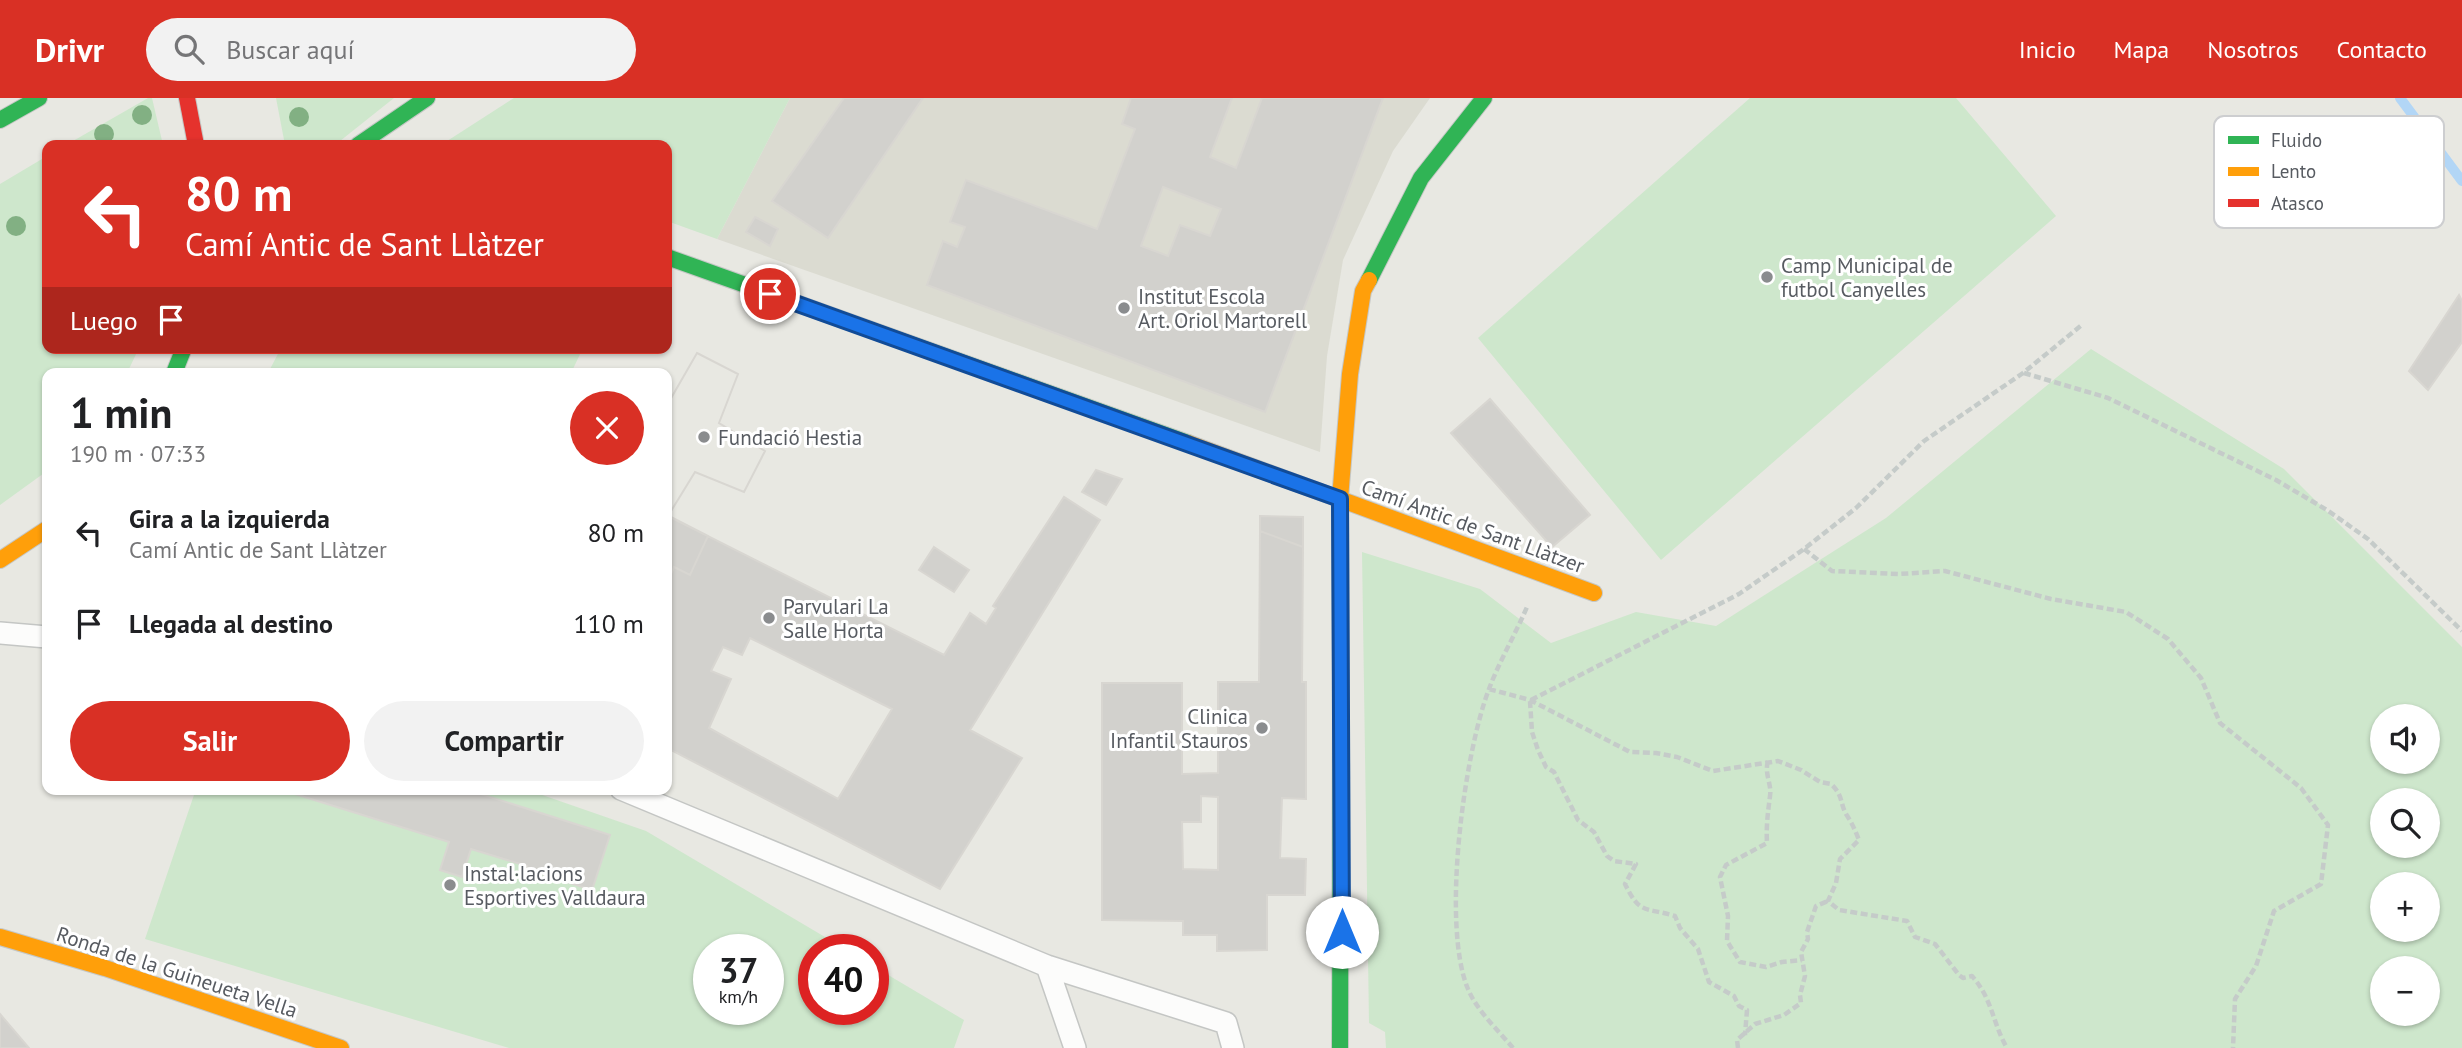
<!DOCTYPE html>
<html lang="es">
<meta charset="utf-8">
<style>
:root{--surface:#fff;--page:#f2f2f2;--text:#202124;--muted:#757577;--accent:#d93025}
body{margin:0;font-family:"PT Sans",sans-serif;background:var(--page);color:var(--text);height:100vh;display:flex;flex-direction:column;font-size:26px;white-space:nowrap}
*{box-sizing:border-box;margin:0}
p{font-size:23px;color:var(--muted)}
.icon{flex:none;width:38px;height:38px;fill:none;stroke:currentColor;stroke-width:2;stroke-linecap:round;stroke-linejoin:round}
.map{position:relative;flex:1;overflow:hidden}
.sheet{position:absolute;left:42px;top:270px;width:630px;height:427px;display:flex;flex-direction:column;background:var(--surface);border-radius:14px;box-shadow:0 2px 5px #0004}
.sheet>*{flex:none}
.hud{position:absolute;left:42px;top:42px;width:630px;height:214px;border-radius:14px;box-shadow:0 2px 5px #0004;background:#d93025;color:#fff;overflow:hidden}
.fabs{position:absolute;left:2370px;top:606px;display:grid;gap:14px}
.fabs a{display:grid;place-items:center;width:70px;height:70px;border-radius:50%;background:var(--surface);box-shadow:0 2px 5px #0004;font-size:35px}
.speed{position:absolute;left:693px;top:836px;display:flex;gap:14px;font-size:35px;font-weight:700;text-align:center}
.speed>*{display:grid;place-content:center;width:91px;height:91px;border-radius:50%;background:var(--surface);box-shadow:0 2px 5px #0004;line-height:1}
.speed small{font-size:18px;font-weight:400}
.speed .limit{border:10px solid #d22;background:#fff;color:#111}
.pin{position:absolute;display:grid;place-items:center;width:60px;height:60px;color:#fff;margin:-30px;border:4px solid #fff;border-radius:50%;box-shadow:0 2px 7px #0007}
.me{position:absolute;width:77px;margin:-38px;rotate:0deg;stroke-linejoin:round;filter:drop-shadow(0 0 5px #0008)}
.turn{display:flex;align-items:center;gap:24px;height:147px;padding:0 28px;font-size:32px}
.turn .icon{width:91px;height:91px;stroke-width:2.5}
.turn b{display:block;font-size:49px;line-height:60px}
.then{display:flex;align-items:center;height:66px;padding:0 28px;background:#0003;gap:14px;font-size:26px}
.round{display:grid;place-items:center;flex:none;width:74px;height:74px;border-radius:37px;background:var(--page)}
.summary{display:flex;align-items:center;justify-content:space-between;height:119px;padding:0 28px}
h1{font-size:42px;font-weight:700;line-height:52px}
.action{display:flex;gap:14px;margin-top:auto;padding:14px 28px}
.action a{flex:1;height:80px;border-radius:42px;background:var(--accent);color:#fff;font-size:28px;font-weight:700;line-height:80px;text-align:center}
.action a+a{background:var(--page);color:var(--text)}
ul{padding:0;list-style:none}
li{display:flex;align-items:center;gap:21px;height:91px;padding:0 28px}
li div{flex:1}
li b{display:block;font-size:26px}
li em{font-style:normal}
header{display:flex;align-items:center;gap:42px;box-sizing:border-box;height:98px;padding:0 35px;background:var(--accent);color:#fff}
header strong{font-size:33px}
nav{display:flex;gap:38px;margin-inline-start:auto;font-size:24px}
.search{width:490px;height:63px;background:var(--page);display:flex;align-items:center;gap:18px;box-sizing:border-box;padding:0 24px;border-radius:38px;color:var(--muted);font-size:26px}
.map>svg:first-child{display:block}
.education{fill:#dbdbd1}
.green{fill:#cee7cc;fill-rule:evenodd}
.lines{fill:none;stroke-linecap:round;stroke-linejoin:round}
.stream{stroke:#b2d6f6;stroke-width:10}
.building{fill:#d2d1cd;stroke:#d8d6d1;stroke-width:2;fill-rule:evenodd}
.lane-casing{stroke:#c4c6c4;stroke-width:24}
.fast-casing{stroke:#c5c7c5;stroke-width:18}
.slow-casing{stroke:#c5c7c5;stroke-width:18}
.jam-casing{stroke:#c5c7c5;stroke-width:18}
.path{stroke:#c5cbc9;stroke-width:4.5;stroke-dasharray:7 3.5;stroke-linecap:butt}
.lane{stroke:#fcfcfb;stroke-width:21}
.fast{stroke:#30b455;stroke-width:16}
.slow{stroke:#ff9f0a;stroke-width:16}
.jam{stroke:#e5322d;stroke-width:16}
.tree{fill:#82b083}
.route-casing{stroke:#114b97;stroke-width:18}
.route{stroke:#1a73e8;stroke-width:12}
.poi-dot{fill:#8a8c8e;stroke:#fff;stroke-width:2.5}
.labels{text-anchor:middle;dominant-baseline:central;stroke-width:6;stroke-linejoin:round;paint-order:stroke}
.poi-label{font-size:21px;fill:#575b61;stroke:#fff;text-anchor:start}
.street-label{font-size:21px;fill:#575b61;stroke:#fff}
.key{fill:#fff;stroke:#cdced0;stroke-width:2}
.key-label{font-size:19px;fill:#575b61}
</style>
<header>
<strong>Drivr</strong>
<div class="search"><svg class="icon" aria-label="search" viewBox="0 0 24 24"><circle cx="10" cy="10" r="6"/><path d="M15 15l6 6"/></svg>Buscar aquí</div>
<nav><a>Inicio</a><a>Mapa</a><a>Nosotros</a><a>Contacto</a></nav>
</header>
<div class="map">
<svg width="2462" height="950" viewBox="0 0 2462 950">
<rect width="100%" height="100%" fill="#e8e8e2"/>
<path class="education" d="M790,0H1430L1393,53L1343,162L1327,258L1320,354L717,141Z"/>
<path class="green" d="M148,0H152L163,47H66Z
M276,0H394L335,47H285Z
M514,0H790L717,141L667,123V47L444,45Z
M1750,0H1956L2056,118L1661,462L1478,240Z
M47,58V250H139L127,275H47V373L0,407V86Z
M281,250H583L571,275H268Z
M2091,251L2284,371L2462,549V950H1386L1385,934L1369,925L1362,454L1480,491L1551,545L1636,514L1716,528L1886,420ZM2382,618H2427V663H2382ZM2382,702H2427V747H2382ZM2382,786H2427V831H2382ZM2382,870H2427V915H2382Z
M196,691H525L646,733L847,852H814V912H873V868L964,922L954,950H509L145,841ZM709,852H768V912H709Z"/>
<g class="lines">
<path class="stream" d="M2400,0L2462,83"/>
</g>
<path class="building" d="M844,0H923L828,140L772,103Z
M1131,0H1232L1210,59L1236,70L1262,0H1383L1265,314L927,187L943,143L957,149L965,129L950,124L966,82L1097,131L1135,31L1122,26ZM1163,89L1221,111L1210,138L1180,127L1168,158L1141,148Z
M755,119L778,131L770,148L746,134Z
M2459,197L2462,203V244L2428,292L2409,273Z
M697,255L738,276L719,325L765,353L744,394L695,374L668,418L944,557L970,515L986,526L996,510L993,508L1064,399L1100,422L970,632L1022,660L940,791L667,650V300L670,302ZM750,540L892,611L838,701L709,630L731,581L711,573L723,549L742,557Z
M697,255L738,276L719,325L765,353L744,394L695,374L668,418L667,300L670,302Z
M1490,301L1590,417L1552,449L1451,335Z
M1096,372L1122,381L1106,407L1082,394Z
M667,417L708,438L690,477L674,469L667,486Z
M667,417L708,438L690,477L674,469L667,486Z
M1260,418L1303,419V449L1260,433Z
M1260,433L1303,449L1302,584H1306V701L1282,700L1280,760L1306,761L1305,797H1267V852L1217,853V837H1183V823L1102,822V585H1182V676L1218,675V584H1259ZM1201,698L1218,699V772L1183,771L1182,724H1201Z
M934,449L969,472L954,494L919,472Z
M279,691H465L610,737L592,792L526,771L527,768L471,751L462,779L440,772L449,744Z
M0,916L29,950H0Z"/>
<g class="lines">
<defs>
<path id="lane" d="M0,535L47,539
M621,691L1047,868L1226,925L1233,950
M1047,868L1075,950"/>
<path id="fast" d="M0,22L39,0
M358,47L427,0
M667,159L1188,345
M1369,182L1421,80L1484,0
M174,275L184,250
M1340,950L1341,578"/>
<path id="slow" d="M1188,345L1594,495
M0,462L47,431
M1341,578L1340,401L1350,276L1363,193L1369,182
M0,839L105,870L341,950"/>
<path id="jam" d="M187,0L196,47"/>
</defs>
<use href="#lane" class="lane-casing"/>
<use href="#fast" class="fast-casing"/>
<use href="#slow" class="slow-casing"/>
<use href="#jam" class="jam-casing"/>
<path class="path" d="M2024,275L2108,300L2276,382L2327,412L2368,441L2462,533
M1804,451L1832,473L1899,476L1945,473L2051,501L2126,514L2168,541L2201,580L2220,625L2301,690L2328,727L2321,786L2274,813L2256,868L2235,901L2233,950
M1489,591L1530,602L1630,654L1656,655L1677,659L1713,673L1778,663L1801,672L1820,684L1831,686C1843,697 1840,705 1846,716C1852,725 1855,732 1859,742L1840,761L1836,785L1828,803L1839,812L1907,823L1915,839L1935,846L1959,877L1963,880L1972,878C1993,902 1992,924 2007,950
M1531,602L1739,496L1804,451L1856,410L1924,343L2023,275L2083,226
M1530,603L1532,634L1538,652L1546,669L1554,674L1578,722L1594,734L1607,758L1614,763L1636,766L1625,786C1640,817 1645,809 1675,818L1680,830L1698,851L1709,884L1734,898L1739,908L1747,912L1745,937
M1768,663C1764,676 1772,686 1770,698C1768,714 1766,728 1767,745L1726,767L1720,779L1728,818L1727,843L1740,864L1766,869L1782,864L1802,862
M1513,950C1498,932 1477,913 1468,891C1441,827 1464,656 1489,591C1499,564 1515,537 1527,509
M1738,950L1737,942L1755,926L1784,917L1801,905L1800,897L1805,878L1801,854L1808,841L1807,834L1816,808L1828,803"/>
<use href="#lane" class="lane"/>
<use href="#fast" class="fast"/>
<use href="#slow" class="slow"/>
<use href="#jam" class="jam"/>
</g>
<g class="tree">
<circle cx="142" cy="17" r="10"/>
<circle cx="299" cy="19" r="10"/>
<circle cx="104" cy="36" r="10"/>
<circle cx="16" cy="128" r="10"/>
</g>
<g class="lines">
<defs>
<path id="route" d="M770,196L1340,401L1342,834"/>
</defs>
<use href="#route" class="route-casing"/>
<use href="#route" class="route"/>
</g>
<g class="poi-dot">
<circle cx="1767" cy="179" r="7"/>
<circle cx="1124" cy="210" r="7"/>
<circle cx="704" cy="339" r="7"/>
<circle cx="769" cy="520" r="7"/>
<circle cx="1262" cy="630" r="7"/>
<circle cx="450" cy="787" r="7"/>
</g>
<g class="labels">
<g class="poi-label">
<text x="1781" y="167">Camp Municipal de<tspan x="1781" dy="24">futbol Canyelles</tspan></text>
<text x="1138" y="198">Institut Escola<tspan x="1138" dy="24">Art. Oriol Martorell</tspan></text>
<text x="718" y="339">Fundació Hestia</text>
<text x="783" y="508">Parvulari La<tspan x="783" dy="24">Salle Horta</tspan></text>
<text x="1248" y="618" text-anchor="end">Clinica<tspan x="1248" dy="24">Infantil Stauros</tspan></text>
<text x="464" y="775">Instal·lacions<tspan x="464" dy="24">Esportives Valldaura</tspan></text>
</g>
<g class="street-label">
<text transform="translate(1473 428) rotate(20)">Camí Antic de Sant Llàtzer</text>
<text transform="translate(177 874) rotate(18)">Ronda de la Guineueta Vella</text>
</g>
</g>
<rect x="2214" y="18" width="230" height="112" rx="10" class="key"/>
<rect x="2228" y="38" width="31" height="8" fill="#30b455"/>
<rect x="2228" y="69" width="31" height="9" fill="#ff9f0a"/>
<rect x="2228" y="101" width="31" height="8" fill="#e5322d"/>
<g class="key-label">
<text x="2271" y="49">Fluido</text>
<text x="2271" y="80">Lento</text>
<text x="2271" y="112">Atasco</text>
</g>
</svg>
<div class="fabs">
<a><svg class="icon" aria-label="sound" viewBox="0 0 24 24"><path d="M4 9h4l5-4v14l-5-4H4zM17 9q2 3 0 6"/></svg></a>
<a><svg class="icon" aria-label="search" viewBox="0 0 24 24"><circle cx="10" cy="10" r="6"/><path d="M15 15l6 6"/></svg></a>
<a>+</a>
<a>−</a>
</div>
<div class="speed"><div>37<small>km/h</small></div><div class="limit">40</div></div>
<div class="pin" style="left:770px;top:196px;background:#d93025"><svg class="icon" aria-label="arrive" viewBox="0 0 24 24"><path d="M6 21V4h12l-3 4 3 4H6"/></svg></div>
<svg class="me" style="left:1342px;top:834px" viewBox="-20 -20 40 40"><circle r="19" fill="#fff"/><path d="M0-13L10 11 0 6-10 11z" fill="#1a73e8"/></svg>
<div class="hud">
<div class="turn"><svg class="icon" aria-label="left" viewBox="0 0 24 24"><path d="M17 20v-9H6M10 6l-5 5 5 5"/></svg><div><b>80 m</b>Camí Antic de Sant Llàtzer</div></div>
<div class="then">Luego<svg class="icon" aria-label="arrive" viewBox="0 0 24 24"><path d="M6 21V4h12l-3 4 3 4H6"/></svg></div>
</div>
<section class="sheet">
<div class="summary"><div><h1>1 min</h1><p>190 m · 07:33</p></div><a class="round" style="background:#d93025;color:#fff"><svg class="icon" aria-label="close" viewBox="0 0 24 24"><path d="M6 6l12 12M18 6L6 18"/></svg></a></div>
<ul>
<li><svg class="icon" aria-label="left" viewBox="0 0 24 24"><path d="M17 20v-9H6M10 6l-5 5 5 5"/></svg><div><b>Gira a la izquierda</b><p>Camí Antic de Sant Llàtzer</p></div><em>80 m</em></li>
<li><svg class="icon" aria-label="arrive" viewBox="0 0 24 24"><path d="M6 21V4h12l-3 4 3 4H6"/></svg><div><b>Llegada al destino</b></div><em>110 m</em></li>
</ul>
<div class="action"><a>Salir</a><a>Compartir</a></div>
</section>
</div>
